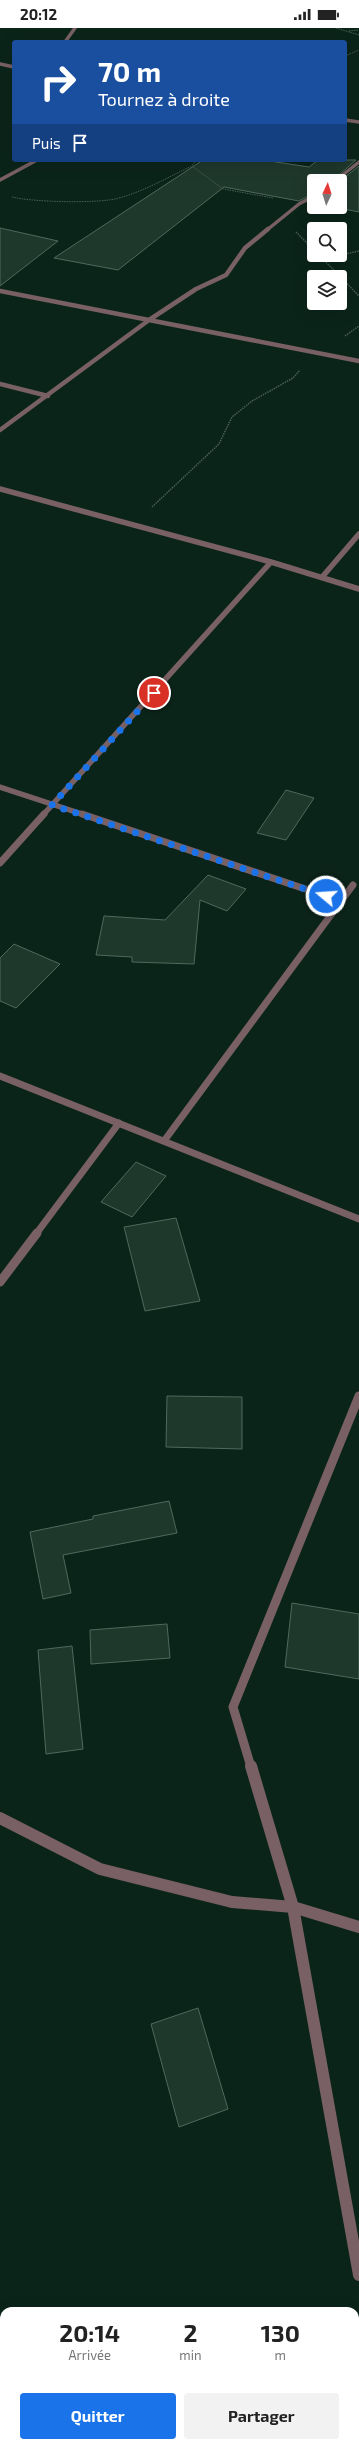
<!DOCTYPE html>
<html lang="fr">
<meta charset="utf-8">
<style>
:root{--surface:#fff;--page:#f2f2f2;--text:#222;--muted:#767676;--accent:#1a73e8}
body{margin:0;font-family:"Exo 2",sans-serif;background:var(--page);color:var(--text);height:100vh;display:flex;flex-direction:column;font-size:15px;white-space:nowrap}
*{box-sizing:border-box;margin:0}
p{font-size:13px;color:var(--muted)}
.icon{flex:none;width:22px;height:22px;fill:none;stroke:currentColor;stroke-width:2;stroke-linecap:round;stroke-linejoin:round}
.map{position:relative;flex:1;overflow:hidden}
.side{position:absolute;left:0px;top:2279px;width:359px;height:140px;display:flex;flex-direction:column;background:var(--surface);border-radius:12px 12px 0 0;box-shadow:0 4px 16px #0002}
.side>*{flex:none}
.guide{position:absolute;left:12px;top:12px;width:335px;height:122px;border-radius:4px;box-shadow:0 4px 16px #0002;background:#1a4fa0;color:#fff;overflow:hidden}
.needle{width:26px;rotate:4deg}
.fabs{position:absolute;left:307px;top:146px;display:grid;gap:8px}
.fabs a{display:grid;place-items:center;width:40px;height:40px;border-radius:4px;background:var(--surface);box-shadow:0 4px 16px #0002;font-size:20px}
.pin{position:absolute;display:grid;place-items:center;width:34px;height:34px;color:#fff;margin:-17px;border:2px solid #fff;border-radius:50%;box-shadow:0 1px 4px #0007}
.me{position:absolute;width:44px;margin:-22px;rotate:288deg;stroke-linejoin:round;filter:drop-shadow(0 0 3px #0008)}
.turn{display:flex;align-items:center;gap:14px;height:84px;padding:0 20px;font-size:18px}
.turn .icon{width:52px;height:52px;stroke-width:2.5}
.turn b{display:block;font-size:28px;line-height:34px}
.then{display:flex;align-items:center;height:38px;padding:0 20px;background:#0003;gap:8px;font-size:15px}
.eta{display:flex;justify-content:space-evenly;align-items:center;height:68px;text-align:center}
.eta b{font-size:24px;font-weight:700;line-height:28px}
.action{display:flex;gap:8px;margin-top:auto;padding:8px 20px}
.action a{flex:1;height:46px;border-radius:4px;background:var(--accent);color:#fff;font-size:16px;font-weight:700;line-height:46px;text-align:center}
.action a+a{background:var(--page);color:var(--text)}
.status{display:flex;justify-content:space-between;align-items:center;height:28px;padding:0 20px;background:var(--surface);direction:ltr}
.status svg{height:11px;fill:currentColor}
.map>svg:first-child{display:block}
.building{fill:#1f382c;stroke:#4f695d}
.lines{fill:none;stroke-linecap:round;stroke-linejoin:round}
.path-far1{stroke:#495f55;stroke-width:1;stroke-dasharray:1.5 1;stroke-linecap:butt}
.path{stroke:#495f55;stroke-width:1.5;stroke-dasharray:1.5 1;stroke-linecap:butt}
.street-far5{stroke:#786064;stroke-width:3.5}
.street-far4{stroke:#786064;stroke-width:4.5}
.street-far3{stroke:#786064;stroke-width:5.5}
.street-far2{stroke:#786064;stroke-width:7}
.street-far1{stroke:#786064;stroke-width:9}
.street{stroke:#786064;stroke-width:12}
.route{stroke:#1a73e8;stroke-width:7;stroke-dasharray:0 12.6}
</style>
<div class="status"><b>20:12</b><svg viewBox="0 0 49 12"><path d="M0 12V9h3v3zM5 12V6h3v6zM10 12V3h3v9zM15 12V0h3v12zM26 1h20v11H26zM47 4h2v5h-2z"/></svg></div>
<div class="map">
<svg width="359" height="2419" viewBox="0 0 359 2419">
<rect width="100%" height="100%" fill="#0b241a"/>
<path class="building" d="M203,132H263L309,139L318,132H356L332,153H314V165L299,173L224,159L118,242L54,230Z
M359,138V184L334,179H340V153Z
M0,200L58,213L0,258Z
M286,762L314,770L286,812L257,805Z
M208,847L246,861L227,883L200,872L194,936L132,934V929L96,927L104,888L165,892Z
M14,916L60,936L16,980L0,973V930Z
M136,1134L166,1148L132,1189L101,1174Z
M176,1190L200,1273L145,1283L124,1199Z
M167,1368L242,1369V1421L166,1419Z
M169,1473L177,1505L63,1527L71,1565L43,1571L30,1504L93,1491V1488Z
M292,1575L359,1586V1651L285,1639Z
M167,1596L170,1630L91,1636L90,1602Z
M72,1618L83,1721L46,1726L38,1622Z
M198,1980L228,2081L179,2099L151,1996Z"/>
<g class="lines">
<path class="path-far1" d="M336,0L359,7
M349,3L359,2
M345,28L359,22
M196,132L192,138L223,161L273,170
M12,169C32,174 99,176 119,170C145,163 168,149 192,138"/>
<path class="path" d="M296,204L314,222
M319,227L359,268
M340,227L359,223
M324,232L339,227
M345,308L359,298
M152,479L219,416L232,389L252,373L293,350L300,342"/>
<path class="street-far5" d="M65,14L75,0
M0,36L14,39
M345,92L359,94
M0,152L37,132
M335,153L359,134
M267,202L299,176L314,168"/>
<path class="street-far4" d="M0,263L359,333
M0,356L48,368
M0,402L149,292L196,261L226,247L245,220L268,201"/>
<path class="street-far3" d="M0,461L271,534L359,561
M323,548L359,506
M0,759L85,787
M43,787L271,534"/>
<path class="street-far2" d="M82,786L341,873
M0,835L44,786
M0,1048L359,1191
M164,1113L353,857
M36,1206L119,1095"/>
<path class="street-far1" d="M0,1254L37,1205
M251,1739L233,1679L359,1368"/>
<path class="street" d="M251,1738L293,1879L359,2247
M0,1790L100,1841L232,1874L293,1879L359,1899"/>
</g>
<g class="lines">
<path class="route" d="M154,665L52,777L326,868"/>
</g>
</svg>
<div class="fabs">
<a><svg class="needle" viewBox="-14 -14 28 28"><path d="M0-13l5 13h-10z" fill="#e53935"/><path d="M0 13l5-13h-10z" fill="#767676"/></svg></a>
<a><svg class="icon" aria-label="search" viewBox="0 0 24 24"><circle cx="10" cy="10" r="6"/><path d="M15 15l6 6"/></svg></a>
<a><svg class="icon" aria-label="layers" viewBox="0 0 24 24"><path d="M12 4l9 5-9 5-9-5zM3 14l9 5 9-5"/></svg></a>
</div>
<div class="pin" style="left:154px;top:665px;background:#d93025"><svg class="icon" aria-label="arrive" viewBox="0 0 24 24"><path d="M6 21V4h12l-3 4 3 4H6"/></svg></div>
<svg class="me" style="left:326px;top:868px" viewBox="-20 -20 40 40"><circle r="17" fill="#1a73e8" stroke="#fff" stroke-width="3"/><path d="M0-11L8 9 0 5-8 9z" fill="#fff"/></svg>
<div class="guide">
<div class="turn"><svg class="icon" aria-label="right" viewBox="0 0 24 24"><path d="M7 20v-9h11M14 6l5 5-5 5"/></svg><div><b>70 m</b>Tournez à droite</div></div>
<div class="then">Puis<svg class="icon" aria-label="arrive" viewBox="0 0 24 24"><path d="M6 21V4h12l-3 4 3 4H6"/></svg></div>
</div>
<section class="side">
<div class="eta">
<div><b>20:14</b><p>Arrivée</p></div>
<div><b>2</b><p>min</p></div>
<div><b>130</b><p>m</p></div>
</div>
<div class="action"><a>Quitter</a><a>Partager</a></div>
</section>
</div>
